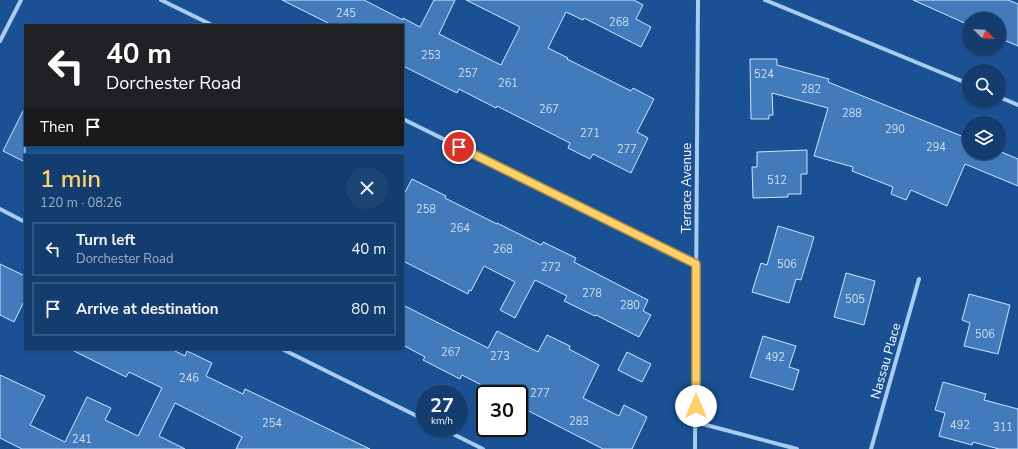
<!DOCTYPE html>
<meta charset="utf-8">
<style>
:root{--surface:#133d6f;--page:#1c4474;--text:#f1f3f6;--muted:#9daec3;--line:#325682;--accent:#ffd068}
body{margin:0;font-family:"Nunito Sans",sans-serif;background:var(--page);color:var(--text);height:100vh;display:flex;flex-direction:column;font-size:15px;white-space:nowrap}
*{box-sizing:border-box;margin:0}
p{font-size:13px;color:var(--muted)}
.icon{flex:none;width:22px;height:22px;fill:none;stroke:currentColor;stroke-width:2;stroke-linecap:round;stroke-linejoin:round}
.map{position:relative;flex:1;overflow:hidden}
.side{position:absolute;left:24px;top:154px;width:380px;height:196px;display:flex;flex-direction:column;background:var(--surface);border-radius:0px;box-shadow:0 1px 3px #0004,0 0 0 1px var(--line)}
.side>*{flex:none}
.banner{position:absolute;left:24px;top:24px;width:380px;height:122px;border-radius:0px;box-shadow:0 1px 3px #0004,0 0 0 1px var(--line);background:#202124;color:#fff;overflow:hidden}
.needle{width:26px;rotate:114deg}
.buttons{position:absolute;left:962px;top:12px;display:grid;gap:8px}
.buttons a{display:grid;place-items:center;width:44px;height:44px;border-radius:50%;background:var(--surface);box-shadow:0 1px 3px #0004,0 0 0 1px var(--line);font-size:20px}
.speed{position:absolute;left:416px;top:385px;display:flex;gap:8px;font-size:20px;font-weight:700;text-align:center}
.speed>*{display:grid;place-content:center;width:52px;height:52px;border-radius:50%;background:var(--surface);box-shadow:0 1px 3px #0004,0 0 0 1px var(--line);line-height:1}
.speed small{font-size:10px;font-weight:400}
.speed .limit{border:2px solid #111;border-radius:6px;background:#fff;color:#111}
.pin{position:absolute;display:grid;place-items:center;width:34px;height:34px;color:#fff;margin:-17px;border:2px solid #fff;border-radius:50%;box-shadow:0 1px 4px #0007}
.me{position:absolute;width:44px;margin:-22px;rotate:0deg;stroke-linejoin:round;filter:drop-shadow(0 0 3px #0008)}
.turn{display:flex;align-items:center;gap:14px;height:84px;padding:0 16px;font-size:18px}
.turn .icon{width:52px;height:52px;stroke-width:2.5}
.turn b{display:block;font-size:28px;line-height:34px}
.then{display:flex;align-items:center;height:38px;padding:0 16px;background:#0003;gap:8px;font-size:15px}
.round{display:grid;place-items:center;flex:none;width:42px;height:42px;border-radius:21px;background:var(--page)}
.summary{display:flex;align-items:center;justify-content:space-between;height:68px;padding:0 16px}
h1{font-size:24px;font-weight:600;line-height:30px;color:var(--accent)}
ul{padding:0;list-style:none}
li{display:flex;align-items:center;gap:12px;height:54px;margin:0 8px 6px;padding:0 8px;border:2px solid var(--line);border-radius:0px}
li div{flex:1}
li b{display:block;font-size:15px}
li em{font-style:normal}
.map>svg:first-child{display:block}
.building{fill:#417bbb;stroke:#d0e5fb}
.lines{fill:none;stroke-linecap:round;stroke-linejoin:round}
.minor{stroke:#a9cbf0;stroke-width:4}
.route-casing{stroke:#a68744;stroke-width:10}
.route{stroke:#ffd068;stroke-width:7}
.labels{text-anchor:middle;dominant-baseline:central;stroke-width:3.5;stroke-linejoin:round;paint-order:stroke}
.number-label{font-size:11px;fill:#d0deee}
.street-label{font-size:13px;fill:#fff;stroke:#195194}
</style>
<div class="map">
<svg width="1018" height="449" viewBox="0 0 1018 449">
<rect width="100%" height="100%" fill="#195194"/>
<path class="building" d="M282,0H364L403,20V18L420,27L434,0H455L439,34L501,65L520,27L466,0H634L643,5L636,19L651,27L641,47L584,18L583,20L566,12L548,48L568,58L567,59L631,91L633,88L654,99L637,132L648,138L631,173L593,154L590,159L568,148L570,143L497,106L496,108L459,89L457,93L403,66V25H332Z
M913,0H1008L1018,4V46L999,38V19H969V25Z
M750,59H777V65L829,79L828,82L969,139V153H999V151L1018,159V186L965,164L947,206L911,190L906,200L891,194L893,187L852,171L853,167L814,156L828,108L772,93L773,115H769V119H751Z
M25,107V162L3,151Z
M807,150V174H801V194H788V197L753,198L752,167H757V152Z
M412,179L446,196L445,198L497,224V223L541,245L543,242L576,258L574,262L648,300L643,311L651,315L639,337L596,315L595,316L564,301L567,296L535,280L515,318L500,310L515,282L484,266L471,291L469,290L468,294L403,261V196Z
M778,226L814,237L801,280L796,279L789,303L752,292L761,263L767,265Z
M0,264L25,276V299L14,322L0,315Z
M846,273L875,281L864,325L834,317Z
M969,294L1010,305L998,354L964,346L970,323L962,320Z
M403,305L488,348L497,331L538,352L547,335L570,346L569,349L599,365L583,398L619,416L624,405L647,417L632,449H603L519,406V394H499L462,375L460,379L423,360L425,357L403,345Z
M763,336L796,346L789,367L799,370L793,390L750,377Z
M70,349H171L185,356L187,351L212,363L206,376L243,394L245,389L370,449H236L242,437L175,403L159,436L185,449H22L0,438V375L45,396L30,425L65,442L87,397L111,408L105,420L138,436L162,388L129,372L126,377Z
M627,352L651,364L642,382L618,370Z
M943,382L986,394L984,400L1018,409V449H999L973,442L972,445L939,436L945,413L935,410Z"/>
<g class="lines">
<path class="minor" d="M161,0L212,25
M765,0L969,84
M0,41L21,0
M999,97L1018,105
M403,119L696,264
M0,209L25,222
M282,349L425,420
M695,422L797,449
M441,428L483,449
M695,449L698,0
M871,449L919,279"/>
</g>
<g class="lines">
<defs>
<path id="route" d="M459,147L696,264V406"/>
</defs>
<use href="#route" class="route-casing"/>
<use href="#route" class="route"/>
</g>
<g class="labels">
<g class="number-label">
<text x="346" y="13">245</text>
<text x="619" y="22">268</text>
<text x="431" y="55">253</text>
<text x="468" y="73">257</text>
<text x="764" y="74">524</text>
<text x="508" y="83">261</text>
<text x="811" y="89">282</text>
<text x="549" y="109">267</text>
<text x="852" y="113">288</text>
<text x="895" y="129">290</text>
<text x="590" y="133">271</text>
<text x="936" y="147">294</text>
<text x="627" y="149">277</text>
<text x="777" y="180">512</text>
<text x="426" y="209">258</text>
<text x="460" y="228">264</text>
<text x="503" y="249">268</text>
<text x="787" y="264">506</text>
<text x="551" y="267">272</text>
<text x="592" y="293">278</text>
<text x="855" y="299">505</text>
<text x="630" y="305">280</text>
<text x="985" y="334">506</text>
<text x="451" y="352">267</text>
<text x="500" y="356">273</text>
<text x="775" y="357">492</text>
<text x="189" y="378">246</text>
<text x="540" y="393">277</text>
<text x="579" y="421">283</text>
<text x="272" y="423">254</text>
<text x="960" y="425">492</text>
<text x="1003" y="427">311</text>
<text x="82" y="439">241</text>
</g>
<g class="street-label">
<text transform="translate(687 188) rotate(-90)">Terrace Avenue</text>
<text transform="translate(886 361) rotate(-74)">Nassau Place</text>
</g>
</g>
</svg>
<div class="buttons">
<a><svg class="needle" viewBox="-14 -14 28 28"><path d="M0-13l5 13h-10z" fill="#e53935"/><path d="M0 13l5-13h-10z" fill="#9daec3"/></svg></a>
<a><svg class="icon" aria-label="search" viewBox="0 0 24 24"><circle cx="10" cy="10" r="6"/><path d="M15 15l6 6"/></svg></a>
<a><svg class="icon" aria-label="layers" viewBox="0 0 24 24"><path d="M12 4l9 5-9 5-9-5zM3 14l9 5 9-5"/></svg></a>
</div>
<div class="speed"><div>27<small>km/h</small></div><div class="limit">30</div></div>
<div class="pin" style="left:459px;top:147px;background:#d93025"><svg class="icon" aria-label="arrive" viewBox="0 0 24 24"><path d="M6 21V4h12l-3 4 3 4H6"/></svg></div>
<svg class="me" style="left:696px;top:406px" viewBox="-20 -20 40 40"><circle r="19" fill="#fff"/><path d="M0-13L10 11 0 6-10 11z" fill="#ffd068"/></svg>
<div class="banner">
<div class="turn"><svg class="icon" aria-label="left" viewBox="0 0 24 24"><path d="M17 20v-9H6M10 6l-5 5 5 5"/></svg><div><b>40 m</b>Dorchester Road</div></div>
<div class="then">Then<svg class="icon" aria-label="arrive" viewBox="0 0 24 24"><path d="M6 21V4h12l-3 4 3 4H6"/></svg></div>
</div>
<section class="side">
<div class="summary"><div><h1>1 min</h1><p>120 m · 08:26</p></div><a class="round"><svg class="icon" aria-label="close" viewBox="0 0 24 24"><path d="M6 6l12 12M18 6L6 18"/></svg></a></div>
<ul>
<li><svg class="icon" aria-label="left" viewBox="0 0 24 24"><path d="M17 20v-9H6M10 6l-5 5 5 5"/></svg><div><b>Turn left</b><p>Dorchester Road</p></div><em>40 m</em></li>
<li><svg class="icon" aria-label="arrive" viewBox="0 0 24 24"><path d="M6 21V4h12l-3 4 3 4H6"/></svg><div><b>Arrive at destination</b></div><em>80 m</em></li>
</ul>
</section>
</div>
